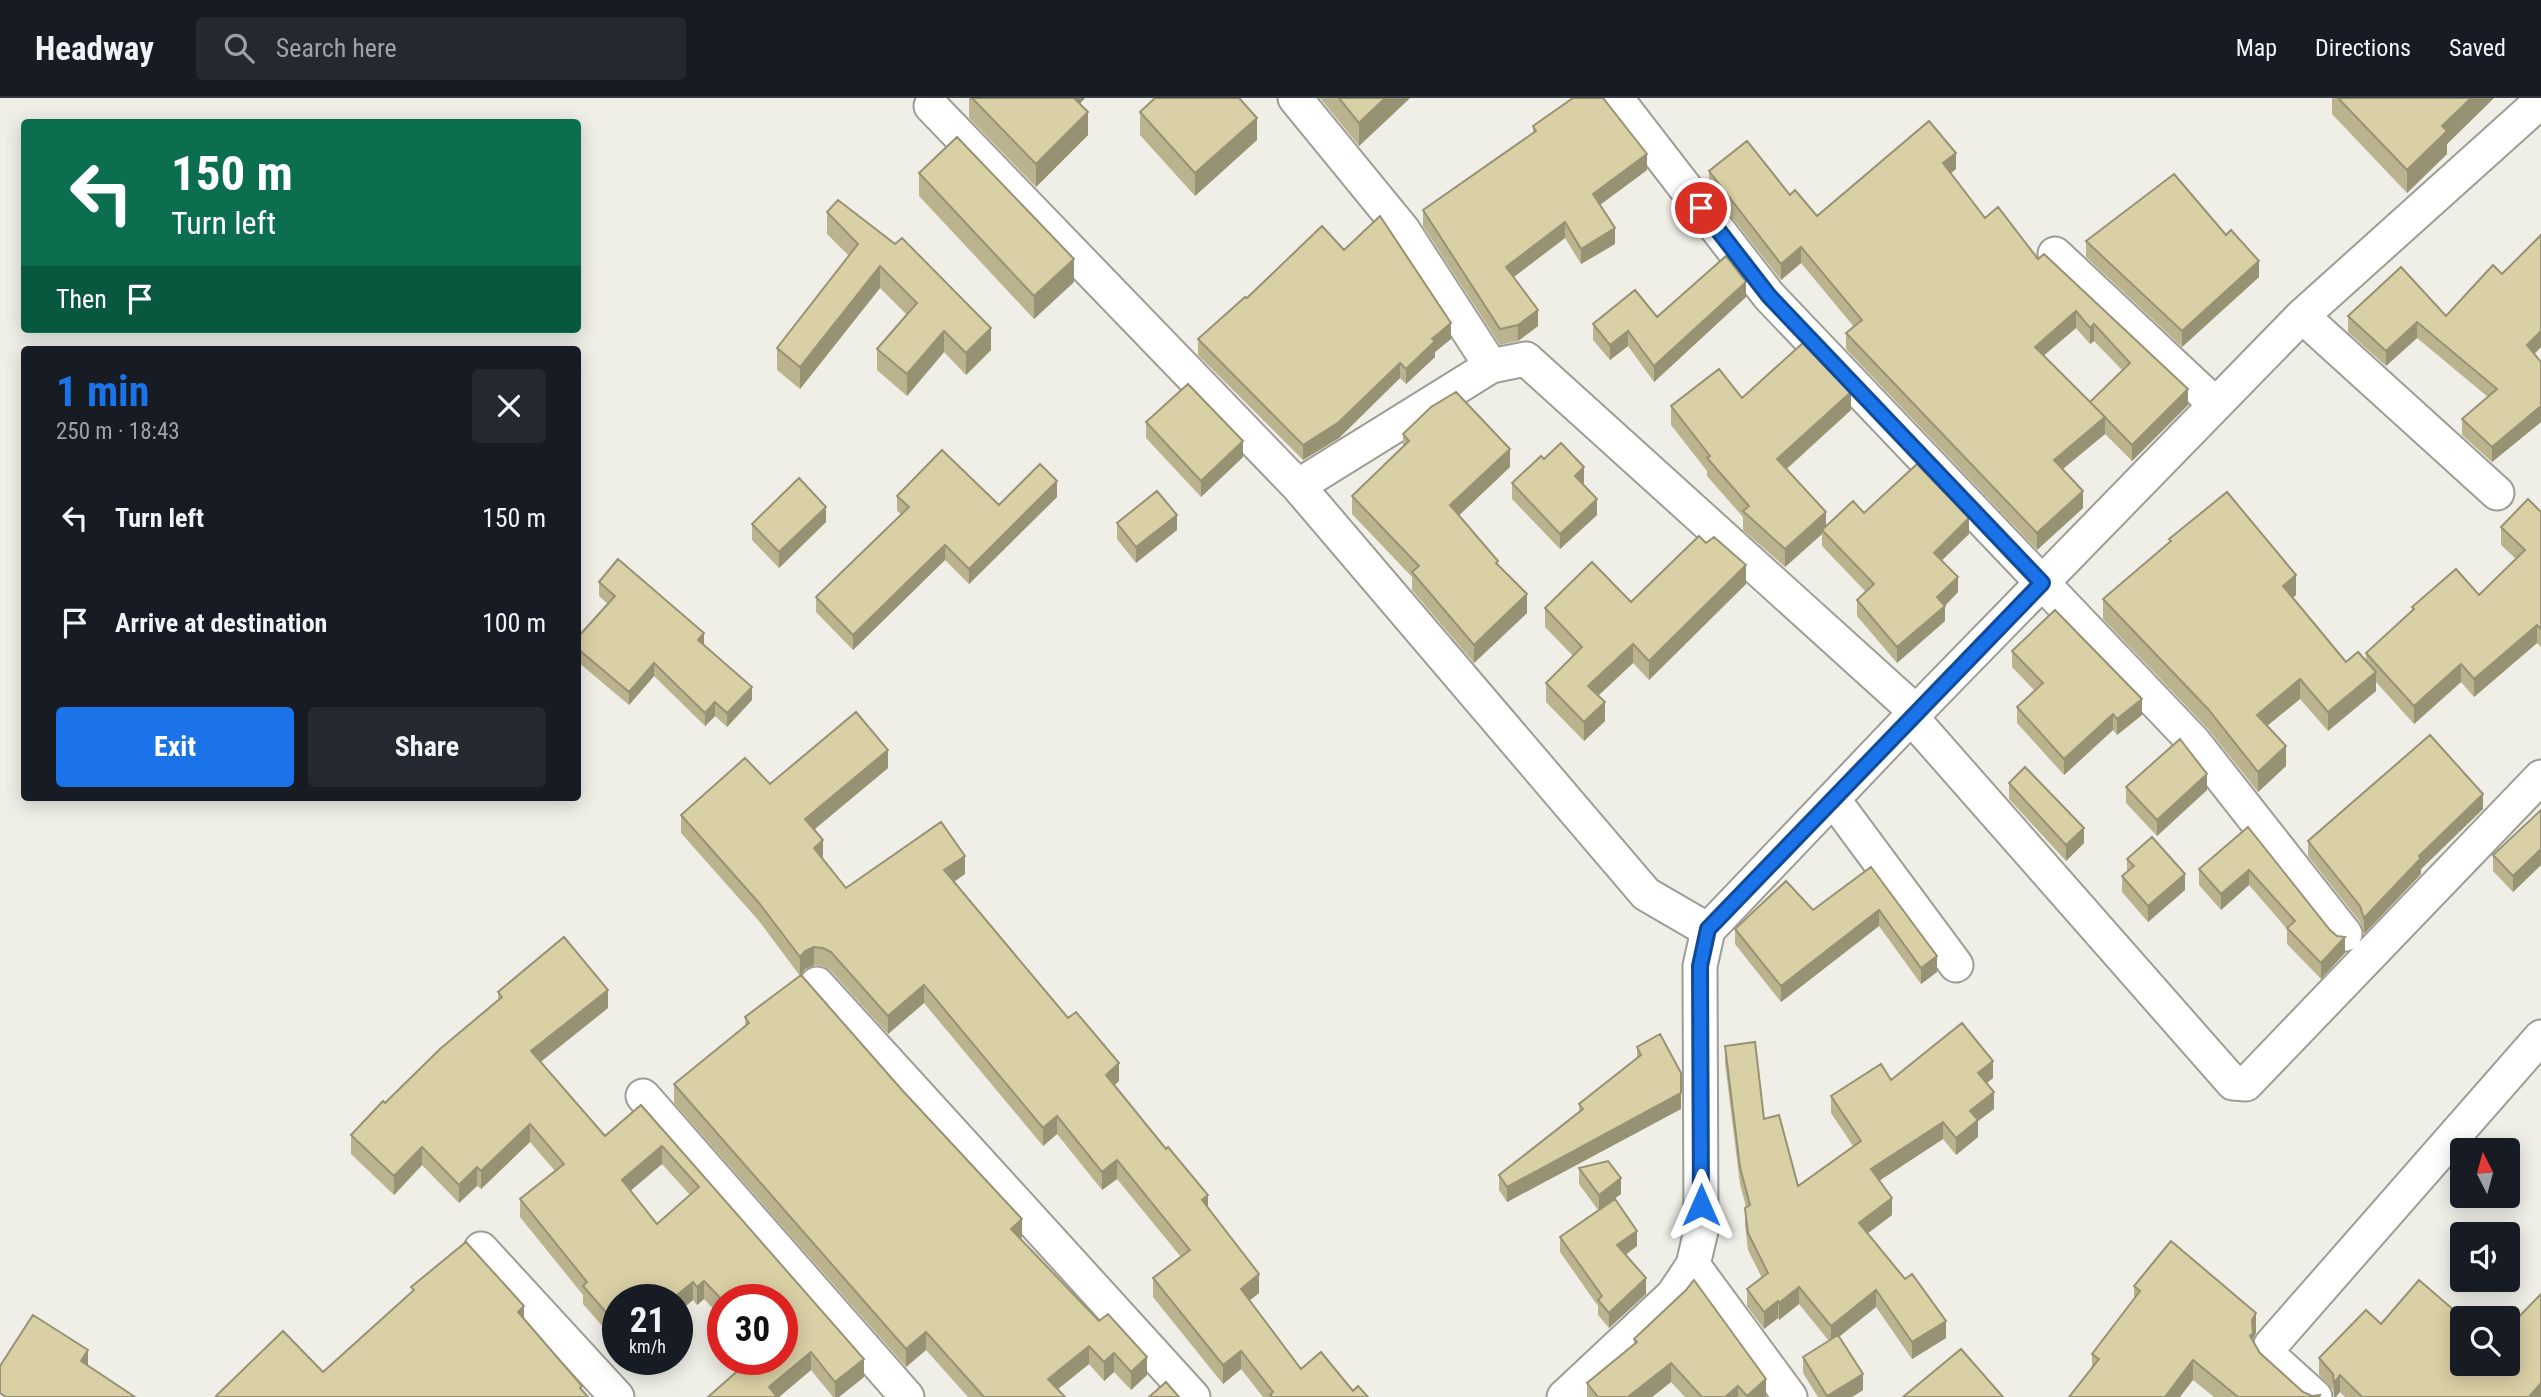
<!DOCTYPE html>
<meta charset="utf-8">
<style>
:root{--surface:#171b24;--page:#242831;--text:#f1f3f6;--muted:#9ea1a6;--line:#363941;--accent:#1a73e8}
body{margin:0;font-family:"Roboto Condensed",sans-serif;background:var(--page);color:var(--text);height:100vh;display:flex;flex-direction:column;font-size:26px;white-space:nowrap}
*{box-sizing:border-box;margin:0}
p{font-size:23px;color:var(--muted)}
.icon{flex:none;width:38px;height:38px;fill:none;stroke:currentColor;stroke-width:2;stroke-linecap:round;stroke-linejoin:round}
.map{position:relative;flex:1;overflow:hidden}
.sheet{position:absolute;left:21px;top:248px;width:560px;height:455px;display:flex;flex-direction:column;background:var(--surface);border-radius:7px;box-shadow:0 4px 18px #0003}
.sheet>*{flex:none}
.guide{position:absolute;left:21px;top:21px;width:560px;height:214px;border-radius:7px;box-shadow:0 4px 18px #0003;background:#0b6e4f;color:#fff;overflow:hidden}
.needle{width:46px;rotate:354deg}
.controls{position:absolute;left:2450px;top:1040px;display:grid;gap:14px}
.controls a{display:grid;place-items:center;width:70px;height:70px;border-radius:7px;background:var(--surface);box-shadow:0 4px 18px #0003;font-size:35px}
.speed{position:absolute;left:602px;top:1186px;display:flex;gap:14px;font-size:35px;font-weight:700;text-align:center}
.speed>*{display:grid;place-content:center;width:91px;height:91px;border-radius:50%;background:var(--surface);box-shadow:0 4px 18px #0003;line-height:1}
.speed small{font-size:18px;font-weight:400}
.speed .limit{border:10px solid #d22;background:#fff;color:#111}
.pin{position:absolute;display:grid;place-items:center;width:60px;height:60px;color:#fff;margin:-30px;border:4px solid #fff;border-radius:50%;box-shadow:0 2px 7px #0007}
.me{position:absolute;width:77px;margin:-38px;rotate:0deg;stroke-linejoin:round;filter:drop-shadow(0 0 5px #0008)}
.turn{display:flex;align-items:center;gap:24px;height:147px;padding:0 35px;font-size:32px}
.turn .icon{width:91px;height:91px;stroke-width:2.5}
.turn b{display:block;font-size:49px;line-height:60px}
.then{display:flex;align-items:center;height:66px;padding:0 35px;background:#0003;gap:14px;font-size:26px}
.round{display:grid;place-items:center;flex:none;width:74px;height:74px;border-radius:7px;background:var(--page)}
.head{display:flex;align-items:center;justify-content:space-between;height:119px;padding:0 35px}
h1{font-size:42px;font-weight:700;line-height:52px;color:var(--accent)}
.cta{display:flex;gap:14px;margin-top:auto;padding:14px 35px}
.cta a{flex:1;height:80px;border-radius:7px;background:var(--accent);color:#fff;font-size:28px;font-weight:700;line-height:80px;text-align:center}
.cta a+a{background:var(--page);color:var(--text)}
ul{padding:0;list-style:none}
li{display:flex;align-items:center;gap:21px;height:105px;padding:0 35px}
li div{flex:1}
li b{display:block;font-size:26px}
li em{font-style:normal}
header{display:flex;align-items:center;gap:42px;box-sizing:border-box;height:98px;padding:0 35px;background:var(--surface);border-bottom:2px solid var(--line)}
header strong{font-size:33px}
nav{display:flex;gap:38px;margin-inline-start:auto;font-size:24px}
.search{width:490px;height:63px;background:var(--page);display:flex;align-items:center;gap:18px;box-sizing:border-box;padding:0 24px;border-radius:7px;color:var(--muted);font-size:26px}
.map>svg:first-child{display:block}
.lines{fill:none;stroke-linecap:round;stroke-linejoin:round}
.minor-casing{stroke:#9d9c95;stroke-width:37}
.minor{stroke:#fff;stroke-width:33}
.wall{fill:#bbb38e;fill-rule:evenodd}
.shaded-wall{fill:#989274}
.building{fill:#d9d0a5;stroke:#989274;stroke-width:2;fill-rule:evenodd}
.route-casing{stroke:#114b97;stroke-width:18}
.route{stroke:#1a73e8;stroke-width:12}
</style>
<header>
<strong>Headway</strong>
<div class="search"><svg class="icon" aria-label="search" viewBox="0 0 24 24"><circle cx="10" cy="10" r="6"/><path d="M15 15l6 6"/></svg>Search here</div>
<nav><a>Map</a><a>Directions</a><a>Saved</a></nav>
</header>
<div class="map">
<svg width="2541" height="1299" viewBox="0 0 2541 1299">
<rect width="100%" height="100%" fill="#efeee7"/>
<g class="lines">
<defs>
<path id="minor" d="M1295,0L1403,132L1491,268L1526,261L1916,614
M1616,0L1769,198L2194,644L2345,836
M931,8L1298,388L1646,796L1708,832
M2055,156L2215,306
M2302,218L2497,395
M1298,388L1491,268
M1911,619L2233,985L2246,986L2541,679
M1833,701L1956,867
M817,886L1193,1299
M643,998L907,1299
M481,1151L617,1299
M1693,1167L1790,1299
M1564,1299L1673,1197L1693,1167L1701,1133L1700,868L1708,832L1911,619L2302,218L2541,3
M2315,1299L2273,1261L2271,1247L2541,939"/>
</defs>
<use href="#minor" class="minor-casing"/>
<use href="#minor" class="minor"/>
</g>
<path class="wall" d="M969,0H1085L1080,6L1088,37L1036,89L969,20Z
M1320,0H1410L1359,48Z
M2332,0H2494L2447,46V56L2407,95L2332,16Z
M1140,14L1257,42L1195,98L1140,37Z
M1533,28L1647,72L1600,107L1615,146L1581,166L1565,140L1513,179L1538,228L1518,243L1500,247L1423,128V112L1533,35Z
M1956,71L1951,75L1985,120L2038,161L2188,307L2132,363L2105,336L2063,371L2083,410L2037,452L1846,251V235L1854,229L1801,165L1781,182L1709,90V73L1790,97L1817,118ZM2076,230L2090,246L2094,243L2122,272L2090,304L2043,258Z
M919,75L1074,184L1034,221L919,98Z
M827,114L991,252L966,277L944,254L907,298L877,272V251L907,217L880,190L800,291L777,272V250L849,158L827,136Z
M2226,137L2259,179L2182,249L2086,159V143Z
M1344,152L1451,241L1435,254V259L1406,286L1400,280L1339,340L1303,362L1198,257V241L1247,200Z
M2502,176L2541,249L2534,256L2541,264V324L2492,364L2462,337V321L2488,299L2417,240L2386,268L2348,234V218H2446Z
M1746,199L1654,284L1628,248L1610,262L1593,242V226L1657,219Z
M1742,300L1851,312L1787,371L1826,429L1864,415L1969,436L1942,462L1958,494L1945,507V523L1897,565L1857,518V502L1866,494L1822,448V436L1785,469L1743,432V419L1707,378V373L1671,327V308Z
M1146,324L1243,359L1201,399L1146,340Z
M1403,336L1510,369L1459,417L1498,467L1527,515L1474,565L1412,492V479L1352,416V398L1403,349Z
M1544,361L1584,385L1582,386L1597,417L1560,451L1512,401V385Z
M897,398L999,407L1057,399L969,486L945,462L853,552L816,514V499L901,416L897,413Z
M2541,414V549L2537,545L2474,599L2461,584L2414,626L2376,584V593L2328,633L2300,601L2267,628L2286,668L2258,694L2208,631L2103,521V501L2169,445V441L2296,497L2292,500L2346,564L2366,562V555L2412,513V509L2479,497L2516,461L2501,447V429Z
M826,424L779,470L752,442V426Z
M1117,425L1177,432L1136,465L1117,441Z
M599,484L704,546L752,602L727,629L715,618L705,628L654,578L629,607L578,564V539L608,506L599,498Z
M1746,486L1649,582L1633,565L1598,598L1605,623L1584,643L1546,604V585L1573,558L1545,529V510L1631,504Z
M2012,553L2142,617L2117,637L2113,632L2064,677L2017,625V609L2035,593L2012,569Z
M888,670L815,731L823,760L846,790L965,776L954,784L1119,983L1114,987L1208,1110L1259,1195L1249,1203L1301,1271L1368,1299H1263L1241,1271L1223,1286L1153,1199V1180L1181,1159L1117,1081L1102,1092L1057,1036L1043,1048L924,905L888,936L831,873L823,868L814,867L805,871L800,878L759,823L681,735V717L770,686Z
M2009,685L2084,745L2066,763L2009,701Z
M2126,689L2207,692L2157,738L2126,705Z
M2483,711L2421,771V776L2364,836L2360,824L2308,758V743Z
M2541,712V767L2513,794L2493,773V757Z
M2248,729L2345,855L2321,881L2287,846V831L2249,787L2221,812L2199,787V771Z
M2127,761L2185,792L2148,824L2122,794V778L2127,774Z
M1871,769L1937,874L1921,886L1879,828L1781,904L1735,846V831L1813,812Z
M498,894L608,910L541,964L605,1038L641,1007L864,1279L839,1299H833L811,1272L779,1299H708L782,1262L723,1202V1221L704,1201L697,1207L693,1202L677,1215V1202H618V1246L583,1206V1197L520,1119V1101L555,1073L530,1044L481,1091L477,1088L459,1105L422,1067L394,1097L351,1056V1037L385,1005L498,903ZM662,1066L690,1097L657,1126L631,1092Z
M745,919L1022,1139L1020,1141L1147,1277L1131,1292L1114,1274L1104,1283L1089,1266L1058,1291L1065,1299H968L926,1252L906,1269L674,1005V986L745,928Z
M1725,948L1764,1021L1798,1088L1853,1048L1831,1015V998L1891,982L1993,980L1987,985L1994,1011L1978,1023V1039L1956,1057L1943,1041L1879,1083L1892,1117L1868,1135L1946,1240L1912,1261L1876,1209L1839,1239L1863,1292L1852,1299H1818L1803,1275V1259L1829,1243L1799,1206L1779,1222L1778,1220L1764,1231L1747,1208V1191L1762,1180L1748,1152L1745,1127V1110L1746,1109L1740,1086L1725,965Z
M1637,949L1681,1011L1507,1104L1499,1092V1077L1579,1015V1006L1637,961Z
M1579,1070L1621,1096L1612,1102L1637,1148L1626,1157L1646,1196L1609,1230L1598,1217V1208L1560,1154V1139L1598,1112L1579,1086Z
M2134,1188L2256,1235L2253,1241L2260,1255L2303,1294L2312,1298L2320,1299H2214L2193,1282L2092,1269V1256L2134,1202Z
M2381,1226L2541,1299H2345L2340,1294L2336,1299H2334L2333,1292L2319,1277V1260Z
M1634,1241L1766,1299H1685L1671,1284L1652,1299H1587V1285L1634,1246Z"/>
<path class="shaded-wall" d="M1068,0H1085L1068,17Z
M1385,0H1410L1359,48V25Z
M2471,0H2494L2447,46V56L2407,95V72L2442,28Z
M1088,14V37L1036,89V66Z
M1257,20V42L1195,98V75Z
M1956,55V71L1943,82V65Z
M1647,56V72L1593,112V96Z
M1565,124V140L1506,185V169Z
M1615,130V146L1581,166V151Z
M1801,149V165L1781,182V166Z
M1074,161V184L1034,221V198Z
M2259,163V179L2182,249V233Z
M880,168V190L800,291V269Z
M1746,184V199L1654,284V268Z
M1538,212V228L1518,243V227Z
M2076,213V230L2035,265V249Z
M2417,224V240L2386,268V253Z
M1451,225V241L1435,254V259L1406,286V271L1432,241Z
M2094,226V243L2090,246V230Z
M991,230V252L966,277V255Z
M944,233V254L907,298V276Z
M1628,233V248L1610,262V247Z
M2541,233V249L2527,263V247Z
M1400,265V280L1339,340L1303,362V347Z
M2188,291V307L2132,363V347Z
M1851,294V312L1777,379V361Z
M2541,308V324L2492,364V349Z
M2105,319V336L2054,378V362Z
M1243,343V359L1201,399V383Z
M1510,351V369L1450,426V407Z
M1584,369V385L1575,394V378Z
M1057,383V399L969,486V471Z
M2083,393V410L2037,452V435Z
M1597,401V417L1560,451V436Z
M826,409V424L779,470V454Z
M1826,414V432H1822V436L1785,469V451Z
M1177,417V432L1136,465V449Z
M1969,420V436L1934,470V455Z
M945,447V462L853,552V537Z
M1746,467V486L1649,582V563Z
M2296,477V497L2283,508V488Z
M1958,479V494L1941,512L1945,508V523L1897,565V549L1937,499Z
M1527,496V515L1474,565V547Z
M2537,527V545L2474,599V581Z
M704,535V549L698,542Z
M1633,546V565L1588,607V588Z
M654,565V578L629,607V594Z
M2461,566V584L2414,626V608Z
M2376,574V593L2328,633V614Z
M2300,581V601L2257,636V617Z
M752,589V602L727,629V615Z
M2142,601V617L2117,637V621Z
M715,604V618L705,628V615Z
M1605,604V623L1584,643V624Z
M2113,616V632L2064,677V661Z
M2286,648V668L2258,694V674Z
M888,652V670L805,739V721Z
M2207,676V692L2157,738V722Z
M2483,696V711L2421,771V776L2364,836V820L2419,758Z
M2084,730V745L2066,763V747Z
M823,742V760L814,768V750Z
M2541,751V767L2513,794V778Z
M965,758V776L944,790V772Z
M2249,772V787L2221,812V796Z
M2185,776V792L2148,824V808Z
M1879,812V828L1781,904V888Z
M2345,839V855L2321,881V865Z
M814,849V867L805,871L800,878V859L805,853Z
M1937,858V874L1921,886V870Z
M924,887V905L888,936V918Z
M608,892V910L531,971V953Z
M1993,963V980L1978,992V975Z
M1119,965V983L1106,995V977Z
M1994,994V1011L1978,1023V1039L1956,1057V1040L1970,1013Z
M1681,995V1011L1507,1104V1089Z
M1057,1018V1036L1043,1048V1030Z
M1943,1024V1041L1871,1088V1071Z
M530,1026V1044L481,1091V1073Z
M662,1048V1066L622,1100V1082Z
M422,1049V1067L394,1097V1078Z
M1117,1062V1081L1102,1092V1074Z
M477,1069V1088L459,1105V1087Z
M1621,1080V1096L1599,1112V1097Z
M1208,1097V1115L1202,1102Z
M1892,1100V1117L1859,1142V1125Z
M1022,1121V1139L1011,1150V1131Z
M1637,1133V1148L1617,1162V1147Z
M1259,1176V1195L1241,1209V1191Z
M1646,1180V1196L1609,1230V1215Z
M704,1183V1201L697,1207V1189Z
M693,1184V1202L677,1215V1202H671Z
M1799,1189V1206L1779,1222V1205Z
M1876,1192V1209L1831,1245V1228Z
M1778,1203V1220L1764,1231V1214Z
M524,1208V1226L518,1214Z
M2256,1215V1235L2253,1241L2250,1238L2252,1222Z
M1946,1223V1240L1912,1261V1244Z
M926,1234V1252L906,1269V1251Z
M1089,1248V1266L1048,1299V1281Z
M88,1252V1271L81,1263Z
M1241,1253V1271L1223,1286V1267Z
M811,1254V1272L779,1299H769V1289Z
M1114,1255V1274L1104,1283V1264Z
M1147,1259V1277L1131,1292V1274Z
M864,1261V1279L839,1299H835V1284Z
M2193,1262V1282L2180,1299H2165Z
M1671,1265V1284L1652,1299H1629V1298Z
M1863,1276V1292L1852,1299H1827Z
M2340,1277V1294L2336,1299H2334V1285Z
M1766,1281V1299H1747V1298Z
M2541,1285V1299H2529Z
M1738,1288V1299H1725Z"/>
<path class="building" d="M972,0H1074L1088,14L1036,66Z
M1155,0H1239L1257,20L1195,75L1140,14Z
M1339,0H1385L1359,25Z
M1573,0H1603L1647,56L1593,96L1615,130L1581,151L1565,124L1506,169L1538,212L1518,227L1500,231L1423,112L1536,33L1533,28Z
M2338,0H2471L2442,28L2447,33L2407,72Z
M1929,23L1956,55L1943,65L1985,120L1998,109L2038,161L2044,156L2188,291L2132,347L2090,304L2130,265L2094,226L2090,230L2076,213L2035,249L2105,319L2054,362L2083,393L2037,435L1846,235L1862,222L1801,149L1781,166L1709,73L1747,43L1790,97L1795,92L1817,118Z
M957,39L1074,161L1034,198L919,75Z
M2174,76L2226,137L2231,132L2259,163L2182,233L2086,143Z
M838,102L895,146L902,140L991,230L966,255L944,233L907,276L877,251L917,205L880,168L800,269L777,250L858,146L827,114Z
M1380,118L1451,225L1432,241L1435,243L1406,271L1400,265L1339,324L1303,347L1198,241L1245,199L1247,200L1322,128L1344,152Z
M2541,137V233L2527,247L2541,264V308L2492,349L2462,321L2497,291L2417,224L2386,253L2348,218L2401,169L2446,218L2493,167L2502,176Z
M1726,158L1746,184L1654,268L1628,233L1610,247L1593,226L1635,192L1657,219Z
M1804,244L1851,294L1777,361L1826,414L1785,451L1743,413L1749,408L1707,360L1710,358L1671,308L1719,271L1742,300Z
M1188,286L1243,343L1201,383L1146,324Z
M1456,294L1510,351L1450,407L1498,463L1496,465L1527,496L1474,547L1412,474L1419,468L1352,398L1409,343L1403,336L1431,309Z
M1561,345L1584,369L1575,378L1597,401L1560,436L1512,385L1541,358L1544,361Z
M942,352L999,407L1040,366L1057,383L969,471L945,447L853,537L816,499L909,409L897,398Z
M1917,366L1969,420L1934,455L1958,479L1937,499L1945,508L1897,549L1857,502L1874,486L1822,432L1853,403L1864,415Z
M799,380L826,409L779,454L752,426Z
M1157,393L1177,417L1136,449L1117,425Z
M2227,394L2296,477L2283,488L2346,564L2358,554L2376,574L2328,614L2300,581L2257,617L2286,648L2258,674L2208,611L2103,501L2171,443L2169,441Z
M2528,401L2541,414V531L2537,527L2474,581L2461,566L2414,608L2366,555L2414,511L2412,509L2456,471L2479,497L2525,452L2501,429Z
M1699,438L1706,445L1714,439L1746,467L1649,563L1633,546L1588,588L1605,604L1584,624L1546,585L1582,549L1545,510L1592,464L1631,504Z
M618,461L704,535L698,542L752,589L727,615L715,604L705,615L654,565L629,594L578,551V539L615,498L599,484Z
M2055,512L2142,601L2117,621L2113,616L2064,661L2017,609L2043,585L2012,553Z
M856,614L888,652L805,721L823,742L814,750L846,790L941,724L965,758L944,772L1068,920L1076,914L1119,965L1106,977L1166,1051L1168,1049L1208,1097L1202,1102L1259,1176L1241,1191L1301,1271L1321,1254L1353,1293L1358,1288L1368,1299H1272L1270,1297L1273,1294L1241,1253L1223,1267L1153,1180L1190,1152L1117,1062L1102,1074L1057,1018L1043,1030L924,887L888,918L831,854L823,850L814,849L805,853L800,859L759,805L681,717L745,660L770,686Z
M2430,637L2483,696L2419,758L2421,760L2364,820L2360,808L2308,743Z
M2180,641L2207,676L2157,722L2126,689Z
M2025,669L2084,730L2066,747L2009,685Z
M2541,712V751L2513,778L2493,757Z
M2248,729L2330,832L2337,838L2345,839L2321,865L2287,830L2295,823L2249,772L2221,796L2199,771Z
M2152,739L2185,776L2148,808L2122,778L2134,768L2127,761Z
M1871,769L1937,858L1921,870L1879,812L1781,888L1735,831L1786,783L1813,812Z
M564,839L608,892L531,953L605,1038L641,1007L864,1261L835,1284L811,1254L769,1289L777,1299H708L750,1262H782V1202L723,1203L704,1183L697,1189L693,1184L671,1202H618V1228L583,1188L587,1184L520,1101L564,1066L530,1026L481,1073L477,1069L459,1087L422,1049L394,1078L351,1037L383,1003L385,1005L440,951L502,899L498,894ZM662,1048L699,1089L657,1126L622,1082Z
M801,877L902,992L1022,1121L1011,1131L1099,1223L1108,1216L1147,1259L1131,1274L1114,1255L1104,1264L1089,1248L1048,1281L1065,1299H984L926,1234L906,1251L674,986L749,925L745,919Z
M1962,925L1993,963L1978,975L1994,994L1970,1013L1978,1022L1956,1040L1943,1024L1871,1071L1892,1100L1859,1125L1905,1181L1912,1176L1946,1223L1912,1244L1876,1192L1831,1228L1799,1189L1779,1205L1778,1203L1764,1214L1747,1191L1768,1175L1748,1135L1745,1110L1750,1107L1740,1069L1725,948L1755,944L1764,1021L1779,1017L1798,1088L1861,1043L1831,998L1881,966L1891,982Z
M1660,936L1681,975V995L1507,1089L1499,1077L1583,1011L1579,1006L1641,957L1637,949Z
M1608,1063L1621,1080L1599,1097L1579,1070Z
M1615,1101L1637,1133L1617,1147L1646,1180L1609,1215L1598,1202L1602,1198L1560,1139Z
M2171,1143L2256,1215L2252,1222L2253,1235L2250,1238L2260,1255L2303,1294L2312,1298L2320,1297L2319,1299H2238L2193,1262L2165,1299H2069L2099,1261L2092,1256L2140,1193L2134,1188Z
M466,1144L524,1208L518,1214L582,1288L580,1290L588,1299H218L216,1298L283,1233L323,1274L414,1192L411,1189Z
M1694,1182L1766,1281L1747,1298L1738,1288L1725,1299H1702L1671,1265L1629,1298L1630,1299H1598L1587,1285L1637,1244L1634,1241L1686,1192Z
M2419,1182L2463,1220H2462V1265H2508V1230L2541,1196V1285L2529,1299H2362L2340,1277L2334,1285L2333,1276L2319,1260L2366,1212L2381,1226Z
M33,1217L88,1252L81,1263L135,1299H6L0,1295V1268Z
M1838,1237L1863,1276L1827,1298L1803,1259Z
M1961,1251L2003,1299H1903Z
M1166,1284L1179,1299H1149Z"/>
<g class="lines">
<defs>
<path id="route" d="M1701,110L1769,198L2042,485L1708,831L1700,868L1701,1107"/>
</defs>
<use href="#route" class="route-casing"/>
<use href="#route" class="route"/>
</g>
</svg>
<div class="controls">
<a><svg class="needle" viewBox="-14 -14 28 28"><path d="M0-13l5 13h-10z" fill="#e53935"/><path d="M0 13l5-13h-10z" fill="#9ea1a6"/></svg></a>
<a><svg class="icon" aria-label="sound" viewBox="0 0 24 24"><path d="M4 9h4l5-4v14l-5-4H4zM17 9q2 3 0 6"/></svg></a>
<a><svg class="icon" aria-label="search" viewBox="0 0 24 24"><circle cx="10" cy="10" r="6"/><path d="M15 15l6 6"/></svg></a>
</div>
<div class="speed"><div>21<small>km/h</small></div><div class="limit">30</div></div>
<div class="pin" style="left:1701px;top:110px;background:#d93025"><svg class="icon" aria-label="arrive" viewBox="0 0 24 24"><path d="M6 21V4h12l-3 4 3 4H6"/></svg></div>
<svg class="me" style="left:1701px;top:1107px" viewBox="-20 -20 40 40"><path d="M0-17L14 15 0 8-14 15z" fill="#1a73e8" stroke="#fff" stroke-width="4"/></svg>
<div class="guide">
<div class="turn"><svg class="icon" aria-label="left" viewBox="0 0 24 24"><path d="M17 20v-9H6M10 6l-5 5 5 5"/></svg><div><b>150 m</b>Turn left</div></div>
<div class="then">Then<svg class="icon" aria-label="arrive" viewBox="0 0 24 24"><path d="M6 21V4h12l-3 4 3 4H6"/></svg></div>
</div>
<section class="sheet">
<div class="head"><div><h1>1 min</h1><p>250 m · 18:43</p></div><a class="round"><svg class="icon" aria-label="close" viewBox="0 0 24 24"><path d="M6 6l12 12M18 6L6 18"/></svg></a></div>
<ul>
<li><svg class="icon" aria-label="left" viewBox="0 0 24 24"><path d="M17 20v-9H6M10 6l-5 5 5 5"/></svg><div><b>Turn left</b></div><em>150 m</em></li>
<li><svg class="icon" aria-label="arrive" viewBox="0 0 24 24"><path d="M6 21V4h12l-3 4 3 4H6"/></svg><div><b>Arrive at destination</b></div><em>100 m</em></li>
</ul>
<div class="cta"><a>Exit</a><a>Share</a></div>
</section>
</div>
